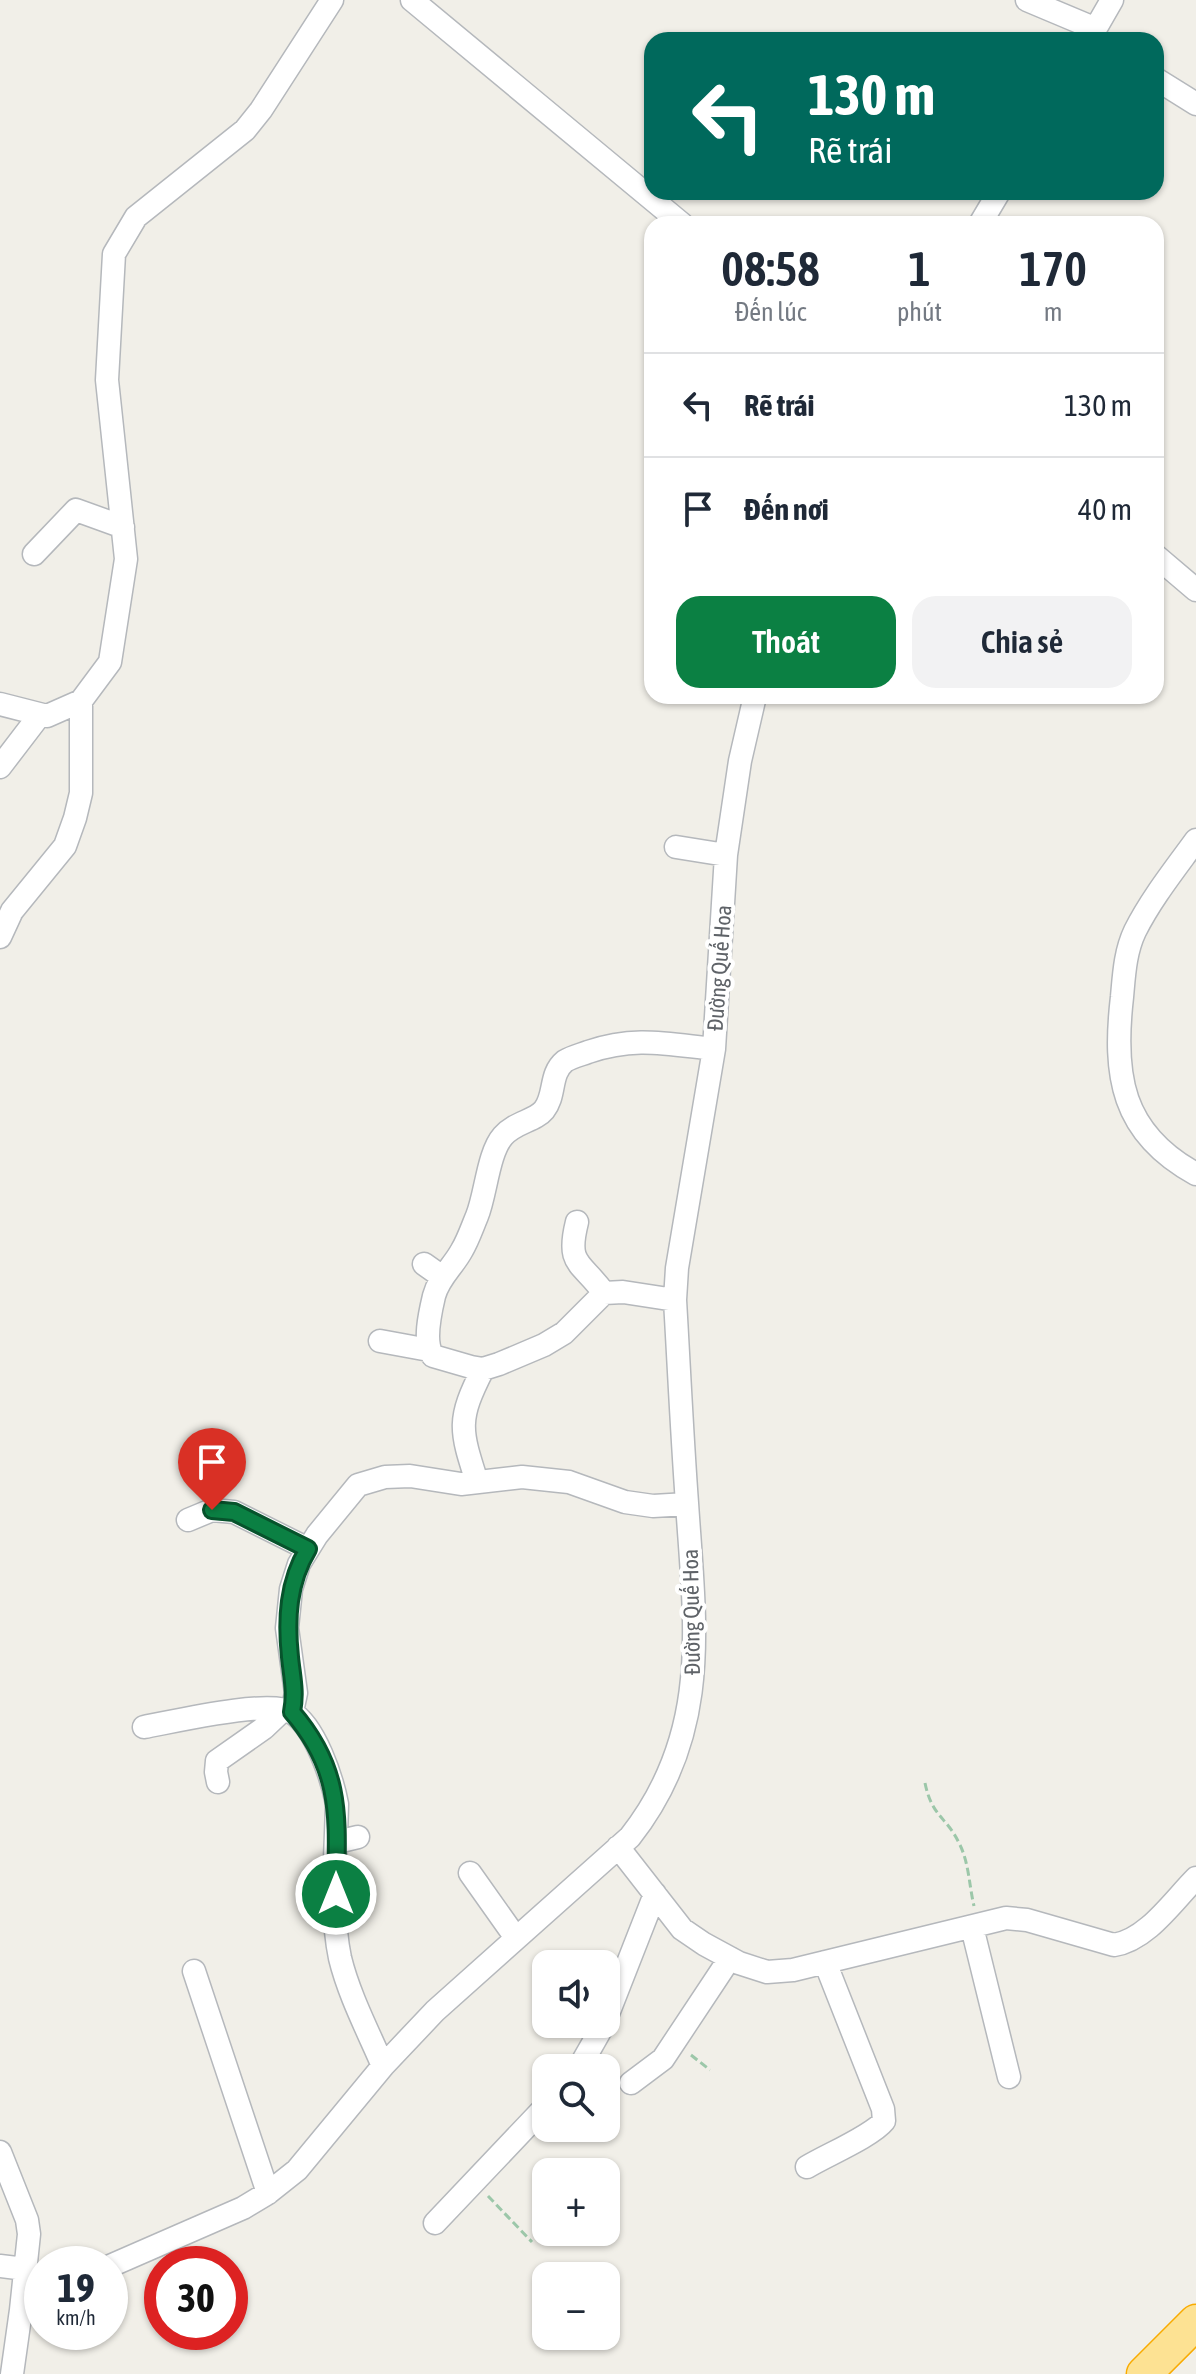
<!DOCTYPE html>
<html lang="vi">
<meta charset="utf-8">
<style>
:root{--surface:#fff;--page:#f2f2f3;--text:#1f2937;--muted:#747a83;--line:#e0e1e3;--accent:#0b8043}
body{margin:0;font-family:"Asap Condensed",sans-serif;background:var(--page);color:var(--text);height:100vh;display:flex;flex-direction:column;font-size:30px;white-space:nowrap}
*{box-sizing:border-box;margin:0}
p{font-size:26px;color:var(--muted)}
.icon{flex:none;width:44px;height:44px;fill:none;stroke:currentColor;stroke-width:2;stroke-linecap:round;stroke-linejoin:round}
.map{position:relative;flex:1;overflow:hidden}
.side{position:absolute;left:644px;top:216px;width:520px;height:488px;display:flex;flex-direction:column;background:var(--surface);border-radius:24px;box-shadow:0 2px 6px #0004}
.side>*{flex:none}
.guide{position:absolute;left:644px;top:32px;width:520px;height:168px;border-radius:24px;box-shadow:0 2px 6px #0004;background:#00695c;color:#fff;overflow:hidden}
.buttons{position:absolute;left:532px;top:1950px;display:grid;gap:16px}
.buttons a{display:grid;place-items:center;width:88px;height:88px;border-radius:16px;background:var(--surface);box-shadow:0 2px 6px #0004;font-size:40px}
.speed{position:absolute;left:24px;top:2246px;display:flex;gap:16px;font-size:40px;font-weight:700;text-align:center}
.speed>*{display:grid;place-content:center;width:104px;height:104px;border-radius:50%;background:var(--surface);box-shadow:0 2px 6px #0004;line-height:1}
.speed small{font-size:20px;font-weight:400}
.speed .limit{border:12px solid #d22;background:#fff;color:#111}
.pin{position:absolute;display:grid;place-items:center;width:68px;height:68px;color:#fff;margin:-82px -34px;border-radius:50% 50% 50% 0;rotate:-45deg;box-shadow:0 0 8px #0007}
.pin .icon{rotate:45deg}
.me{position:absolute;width:88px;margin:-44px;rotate:0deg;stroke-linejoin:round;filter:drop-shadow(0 0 6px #0008)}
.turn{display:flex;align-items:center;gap:28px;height:168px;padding:0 32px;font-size:36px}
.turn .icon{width:104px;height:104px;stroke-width:2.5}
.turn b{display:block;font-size:56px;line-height:68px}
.eta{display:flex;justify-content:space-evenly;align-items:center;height:136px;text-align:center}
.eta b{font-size:48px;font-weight:600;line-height:56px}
.primary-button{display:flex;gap:16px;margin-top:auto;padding:16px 32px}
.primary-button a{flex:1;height:92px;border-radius:24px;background:var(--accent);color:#fff;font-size:32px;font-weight:600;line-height:92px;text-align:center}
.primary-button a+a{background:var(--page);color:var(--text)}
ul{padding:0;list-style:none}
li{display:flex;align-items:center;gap:24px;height:104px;padding:0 32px;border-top:2px solid var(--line)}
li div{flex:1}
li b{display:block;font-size:30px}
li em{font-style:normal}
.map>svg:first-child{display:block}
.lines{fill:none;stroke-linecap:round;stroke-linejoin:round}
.minor-casing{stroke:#b5b8bc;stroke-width:25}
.highway-casing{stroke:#f9ab00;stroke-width:37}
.path{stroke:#9cc7a9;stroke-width:3;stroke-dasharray:8 4;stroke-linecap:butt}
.minor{stroke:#fff;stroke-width:22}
.highway{stroke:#fde293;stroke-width:34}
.route-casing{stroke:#07532c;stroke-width:20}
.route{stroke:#0b8043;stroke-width:14}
.labels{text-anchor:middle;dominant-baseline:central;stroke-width:8;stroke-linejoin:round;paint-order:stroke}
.street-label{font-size:22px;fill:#5f6368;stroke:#fff}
</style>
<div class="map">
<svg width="1196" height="2374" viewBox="0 0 1196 2374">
<rect width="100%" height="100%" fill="#f1efe8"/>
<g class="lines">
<defs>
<path id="minor" d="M412,0L682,224
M1027,0L1096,29
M1089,40L1112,0
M1156,79L1196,104
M980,224L999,192
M34,554L76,510L123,527
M1156,556L1196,590
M0,704L47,716L81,701L110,662L126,559L107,380L114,254L136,217L245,130L261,110L332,0
M0,767L39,716
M1196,840C1175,869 1151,899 1135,931C1125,952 1124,975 1122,997C1113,1075 1121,1133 1196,1174
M676,847L726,855
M0,937L12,911L65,846L75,818L81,793V701
M577,1222C566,1266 581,1261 604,1293
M424,1264L441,1276
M675,1300L623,1292L604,1293L564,1333L544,1345L499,1364L483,1369L471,1367L433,1356C423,1342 430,1313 434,1296C439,1277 453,1267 462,1250C468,1240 472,1228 477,1216C486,1194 488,1153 503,1136C515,1122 535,1121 544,1110C556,1095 549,1074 565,1061C572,1057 580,1055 588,1052C635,1036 666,1044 714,1049
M380,1341L429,1350
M477,1482C460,1429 457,1420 483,1369
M188,1520L212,1510L234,1512L308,1549
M292,1712L296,1693L287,1628L291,1589L299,1564L317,1535L358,1485L385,1477L410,1476L461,1484L522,1477L569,1482L625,1502L653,1506L687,1504
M144,1727C172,1722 269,1699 291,1712C315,1726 332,1778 337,1804C336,1852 330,1911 340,1958C349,1995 368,2031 383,2066
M218,1782L216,1772L217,1761L264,1728L284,1709
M337,1842L358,1837
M618,1847L682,1929L704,1944L739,1963L767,1972L793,1970L1006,1918L1027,1920L1114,1945C1147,1940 1173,1901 1196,1878
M470,1873L516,1938
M972,1927L1009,2077
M194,1971L268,2193
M606,2019L655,1894
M579,2068L604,2024
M631,2083L663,2059L730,1958
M0,2152L27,2220L29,2234L21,2310
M807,2167C827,2155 872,2136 884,2121L883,2109L825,1962
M435,2223L546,2106
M0,2266L25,2269
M110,2266L243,2208L268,2193L297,2170L383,2066L435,2011L630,1837C712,1733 695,1625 687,1503C682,1435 679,1368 675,1300L677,1268L714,1049L726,855L740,761L755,696
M12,2374L21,2310L42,2296"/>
<path id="highway" d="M1144,2374L1196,2322"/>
</defs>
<use href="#minor" class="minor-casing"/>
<use href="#highway" class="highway-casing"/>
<path class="path" d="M925,1783C932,1817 946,1816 959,1843C969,1862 969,1885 974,1906
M691,2055L710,2070
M488,2196L532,2242"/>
<use href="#minor" class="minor"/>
<use href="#highway" class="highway"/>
</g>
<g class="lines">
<defs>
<path id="route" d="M212,1510L234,1512L308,1549C288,1582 286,1619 290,1657C292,1677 296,1692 292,1712C344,1772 337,1821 336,1894"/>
</defs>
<use href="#route" class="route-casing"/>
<use href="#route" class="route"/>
</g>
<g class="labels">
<g class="street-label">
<text transform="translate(719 968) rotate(-86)">Đường Quế Hoa</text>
<text transform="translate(691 1612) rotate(-91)">Đường Quế Hoa</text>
</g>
</g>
</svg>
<div class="buttons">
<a><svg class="icon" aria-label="sound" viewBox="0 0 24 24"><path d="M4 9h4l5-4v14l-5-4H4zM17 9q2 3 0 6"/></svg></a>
<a><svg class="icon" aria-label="search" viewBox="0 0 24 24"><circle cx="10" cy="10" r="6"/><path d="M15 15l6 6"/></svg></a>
<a>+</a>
<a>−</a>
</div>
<div class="speed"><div>19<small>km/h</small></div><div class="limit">30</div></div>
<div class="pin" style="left:212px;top:1510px;background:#d93025"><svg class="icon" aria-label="arrive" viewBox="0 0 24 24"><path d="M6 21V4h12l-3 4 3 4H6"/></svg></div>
<svg class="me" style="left:336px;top:1894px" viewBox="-20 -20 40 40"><circle r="17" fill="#0b8043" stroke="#fff" stroke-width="3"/><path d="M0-11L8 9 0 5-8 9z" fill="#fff"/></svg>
<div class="guide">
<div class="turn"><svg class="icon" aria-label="left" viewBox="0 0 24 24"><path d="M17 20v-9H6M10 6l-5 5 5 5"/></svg><div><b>130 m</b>Rẽ trái</div></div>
</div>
<section class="side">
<div class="eta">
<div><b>08:58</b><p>Đến lúc</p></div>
<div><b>1</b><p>phút</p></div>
<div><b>170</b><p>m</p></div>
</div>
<ul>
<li><svg class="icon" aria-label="left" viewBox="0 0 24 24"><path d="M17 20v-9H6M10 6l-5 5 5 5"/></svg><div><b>Rẽ trái</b></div><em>130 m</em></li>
<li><svg class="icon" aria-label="arrive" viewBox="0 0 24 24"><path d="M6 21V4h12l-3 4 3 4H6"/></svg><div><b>Đến nơi</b></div><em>40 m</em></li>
</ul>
<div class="primary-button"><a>Thoát</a><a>Chia sẻ</a></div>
</section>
</div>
